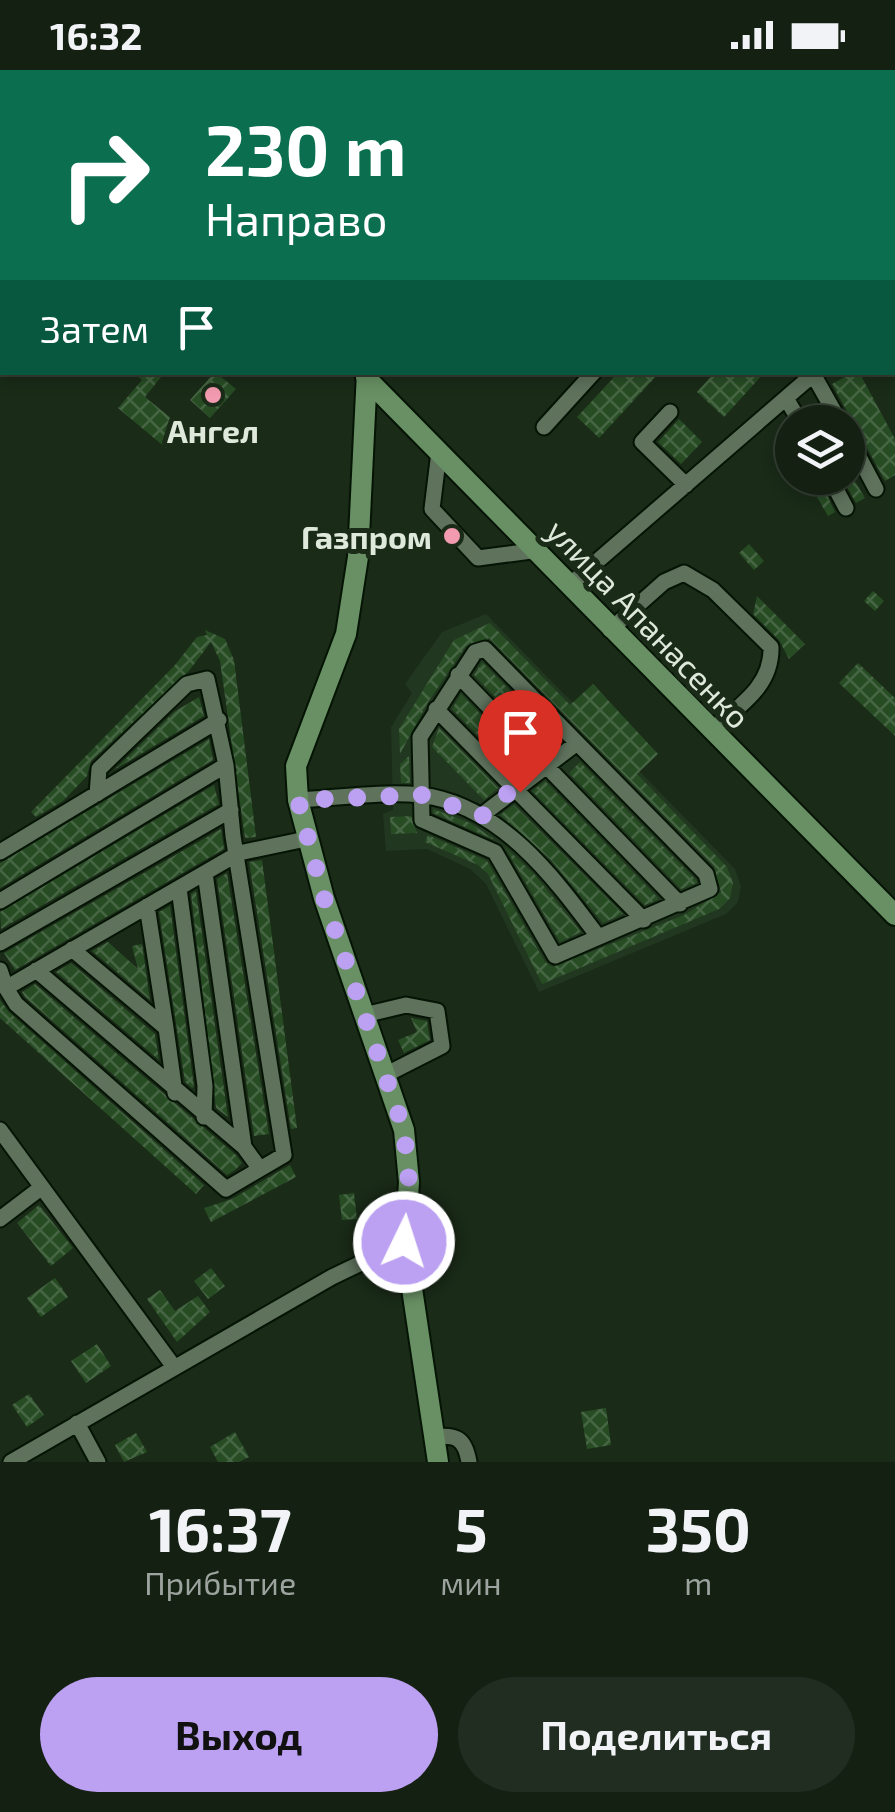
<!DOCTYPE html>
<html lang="ru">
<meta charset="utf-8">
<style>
:root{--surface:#142012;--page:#212d20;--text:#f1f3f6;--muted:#9da39f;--line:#333e32;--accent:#bca0f2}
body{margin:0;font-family:"Exo 2",sans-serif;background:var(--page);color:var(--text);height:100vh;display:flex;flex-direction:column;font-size:38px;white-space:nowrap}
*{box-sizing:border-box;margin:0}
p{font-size:32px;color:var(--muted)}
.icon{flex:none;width:55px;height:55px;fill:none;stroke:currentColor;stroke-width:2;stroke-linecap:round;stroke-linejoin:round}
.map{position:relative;height:1392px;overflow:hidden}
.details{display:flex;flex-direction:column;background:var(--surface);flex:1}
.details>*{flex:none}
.banner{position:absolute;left:0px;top:0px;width:895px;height:305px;box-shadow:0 5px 15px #0003,0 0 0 2px var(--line);background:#0b6e4f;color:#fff;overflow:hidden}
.tools{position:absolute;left:775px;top:335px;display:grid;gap:20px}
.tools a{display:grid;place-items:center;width:90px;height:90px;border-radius:50%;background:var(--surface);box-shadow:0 5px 15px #0003,0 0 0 2px var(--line);font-size:50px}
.pin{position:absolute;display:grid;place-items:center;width:85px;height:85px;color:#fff;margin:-102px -42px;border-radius:50% 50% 50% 0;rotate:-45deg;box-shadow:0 0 10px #0007}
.pin .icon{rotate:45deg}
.me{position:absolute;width:110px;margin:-55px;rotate:4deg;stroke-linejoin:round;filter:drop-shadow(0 0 8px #0008)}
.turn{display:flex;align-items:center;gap:35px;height:210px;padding:0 40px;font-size:45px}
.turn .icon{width:130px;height:130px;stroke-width:2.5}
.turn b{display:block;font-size:70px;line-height:85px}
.then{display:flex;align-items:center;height:95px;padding:0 40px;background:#0003;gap:20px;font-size:38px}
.eta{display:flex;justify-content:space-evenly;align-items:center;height:170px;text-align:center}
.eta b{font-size:60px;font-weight:700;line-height:70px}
.button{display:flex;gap:20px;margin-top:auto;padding:20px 40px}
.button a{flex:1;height:115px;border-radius:60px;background:var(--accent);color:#111;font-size:40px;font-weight:700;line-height:115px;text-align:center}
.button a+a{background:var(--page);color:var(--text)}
.status{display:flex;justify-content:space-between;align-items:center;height:70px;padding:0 50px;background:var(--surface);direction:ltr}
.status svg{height:28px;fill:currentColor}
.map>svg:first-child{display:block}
.built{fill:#21371f}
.building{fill:url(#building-cross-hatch)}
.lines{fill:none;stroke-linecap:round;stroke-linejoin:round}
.minor-casing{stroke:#051404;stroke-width:19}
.major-casing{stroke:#051404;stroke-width:24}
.minor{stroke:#5e725c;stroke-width:15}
.major{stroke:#689064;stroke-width:20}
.route{stroke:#bca0f2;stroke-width:18;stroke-dasharray:0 32.4}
.poi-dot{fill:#f29aaf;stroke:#1a2b18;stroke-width:4}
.labels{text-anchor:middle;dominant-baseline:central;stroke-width:10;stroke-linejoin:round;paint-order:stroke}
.poi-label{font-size:32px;font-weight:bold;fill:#dee9dc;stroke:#1a2b18}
.street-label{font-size:32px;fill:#dee9dc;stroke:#1a2b18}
</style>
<div class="status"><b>16:32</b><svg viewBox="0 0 49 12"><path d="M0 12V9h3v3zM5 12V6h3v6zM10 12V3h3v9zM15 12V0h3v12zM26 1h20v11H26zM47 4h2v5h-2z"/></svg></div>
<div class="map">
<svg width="895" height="1392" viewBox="0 0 895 1392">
<defs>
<pattern id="building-cross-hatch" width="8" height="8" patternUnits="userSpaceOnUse" patternTransform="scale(2.5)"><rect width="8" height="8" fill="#274c24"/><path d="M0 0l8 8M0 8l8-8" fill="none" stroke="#466643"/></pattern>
</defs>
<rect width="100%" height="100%" fill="#1a2b18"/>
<path class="built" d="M486,544L735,799L741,816L738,832L726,844L539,922L486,814L470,799L427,779L386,781L383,744L393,740L391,657L412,623L405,614L442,562Z"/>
<path class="building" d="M133,302H165L145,327L183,358L166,378L118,338L142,310Z
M215,302L236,319L210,348L190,330Z
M619,302H660L599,368L577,347Z
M715,302H765L724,347L697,322Z
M854,302H859L895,369V405L885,411L832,314Z
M679,349L702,372L681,394L658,372Z
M806,408H819L835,442L828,446Z
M842,408H853L865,428L856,433Z
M749,474L764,491L754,500L739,483Z
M873,521L884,531L875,541L864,531Z
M757,526L805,574L789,589L779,570L753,544Z
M490,553L570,635L593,614L658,684L637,704L727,797L733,813L730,828L719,839L542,914L488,804L478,795L425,772L428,765L487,791L545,892L553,897L684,845L721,822L714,796L489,568L466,576L428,632L400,684L399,659L454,570Z
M205,560L225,569L234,590L256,767L245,768L220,591L211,572L188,602L91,691L87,706L63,731L36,747L31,742L175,595L197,567L207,565Z
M482,592L560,672L548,681L474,605Z
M858,593L895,628V666L839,613Z
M461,624L529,695L517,705L452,639Z
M199,627L204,646L114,700L174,642Z
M439,658L498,718L484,730L432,677Z
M209,669L213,690L0,818V793Z
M409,686L410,713H401L400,694Z
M580,692L696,810L697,813L681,819L569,703Z
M545,711L659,829L645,835L532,721Z
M214,715L219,734L1,859L0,842Z
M514,735L623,844L603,853L551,790L500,745Z
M433,739L470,753L497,771L433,743Z
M411,746L417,763L391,764L390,747Z
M221,759L224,779L15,900L4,883Z
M505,777L535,805L581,862L560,872Z
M262,790L297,1058L291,1059L249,792Z
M227,803L269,1064L254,1066L217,809Z
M196,821L228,1047L216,1038L191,824Z
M170,836L194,1017L192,1018L185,1012L159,842Z
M108,872L138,899L132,876L142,874L150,930L92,881Z
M71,893L155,964L159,990L56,902Z
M35,914L236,1085L242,1093L235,1100L227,1105L25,927L22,922Z
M0,930L9,942L204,1115L196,1124L0,948Z
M411,948L427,951L430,970L404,983L398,970L417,962Z
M290,1095L296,1107L211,1152L204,1138L232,1129Z
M354,1123L357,1149L342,1150L339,1125Z
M39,1135L73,1178L51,1196L17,1153Z
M211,1198L225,1216L208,1229L194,1211Z
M55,1208L68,1227L41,1247L27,1228Z
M160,1220L175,1241L198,1226L210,1242L177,1272L147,1229Z
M97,1274L111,1296L86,1313L71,1291Z
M29,1324L44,1345L27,1357L12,1335Z
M606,1338L611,1375L587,1379L581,1342Z
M235,1362L249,1387L239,1392H218L210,1377Z
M136,1363L147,1382L124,1392L115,1375Z"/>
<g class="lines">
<defs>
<path id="minor" d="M394,0L396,2
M597,0L600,2
M674,0L676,2
M87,2L89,0
M493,2L495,0
M873,2L875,0
M0,14L2,15
M0,50L2,51
M0,122L2,123
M892,204L895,202
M0,208L2,204
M892,236L895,234
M813,304L840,352
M786,328L800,352
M670,342L642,372L686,415
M544,357L594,302
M848,366L876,419
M439,382L432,439L478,488L539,480
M830,408L846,438
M572,513L816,302
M610,560L664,512L684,503L713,520L771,577C772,617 739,636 711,661
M485,579L706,804L710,819L555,886L495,782L422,750L420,667L475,582Z
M458,605L680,834
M436,639L644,850
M298,730C337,728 382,721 421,725C500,735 553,806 597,865
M482,745L577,673
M0,782L219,650
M205,803L244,1077
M179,818L205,1016L204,1047
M0,831L226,695
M147,836L166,958
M0,873L231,740
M72,879L166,958L175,1023
M0,900L6,918L239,783L306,769
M36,900L244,1077L260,1099
M6,918L16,934L226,1119L284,1085L233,766L226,695L207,609L187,614L99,699L97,724
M364,945L406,935L437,941L442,976L387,1004
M0,1060L174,1297
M0,1149L42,1117
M77,1353L98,1392
M434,1367C457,1364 465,1369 469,1392
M11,1392L332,1207L405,1172"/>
<path id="major" d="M632,2L634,0
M367,302L358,487L346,564L296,696L298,730L324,828L404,1060L409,1112L405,1172L438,1392
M366,308L895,845"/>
</defs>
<use href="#minor" class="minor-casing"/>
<use href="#major" class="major-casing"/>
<use href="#minor" class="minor"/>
<use href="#major" class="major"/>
</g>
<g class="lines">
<path class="route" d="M404,1172L409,1112L404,1060L324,828L298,730L422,725L482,746L516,716L520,722"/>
</g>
<g class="poi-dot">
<circle cx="213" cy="325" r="10"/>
<circle cx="452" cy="466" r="10"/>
</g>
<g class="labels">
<g class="poi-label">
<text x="213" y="360">Ангел</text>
<text x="432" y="466" text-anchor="end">Газпром</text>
</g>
<g class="street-label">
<text transform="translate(649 553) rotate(46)">улица Апанасенко</text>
</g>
</g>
</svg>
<div class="tools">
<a><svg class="icon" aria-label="layers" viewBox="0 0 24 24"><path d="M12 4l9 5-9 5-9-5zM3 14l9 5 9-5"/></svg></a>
</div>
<div class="pin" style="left:520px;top:722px;background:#d93025"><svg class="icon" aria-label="arrive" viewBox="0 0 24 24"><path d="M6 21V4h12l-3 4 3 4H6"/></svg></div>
<svg class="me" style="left:404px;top:1172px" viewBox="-20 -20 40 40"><circle r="17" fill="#bca0f2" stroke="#fff" stroke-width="3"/><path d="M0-11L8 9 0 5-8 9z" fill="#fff"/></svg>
<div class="banner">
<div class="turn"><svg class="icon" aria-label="right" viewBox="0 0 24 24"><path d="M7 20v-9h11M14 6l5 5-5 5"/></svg><div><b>230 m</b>Направо</div></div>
<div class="then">Затем<svg class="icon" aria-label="arrive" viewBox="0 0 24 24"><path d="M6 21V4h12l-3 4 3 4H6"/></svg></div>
</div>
</div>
<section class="details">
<div class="eta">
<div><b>16:37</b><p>Прибытие</p></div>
<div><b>5</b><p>мин</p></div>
<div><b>350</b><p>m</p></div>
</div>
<div class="button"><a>Выход</a><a>Поделиться</a></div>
</section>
